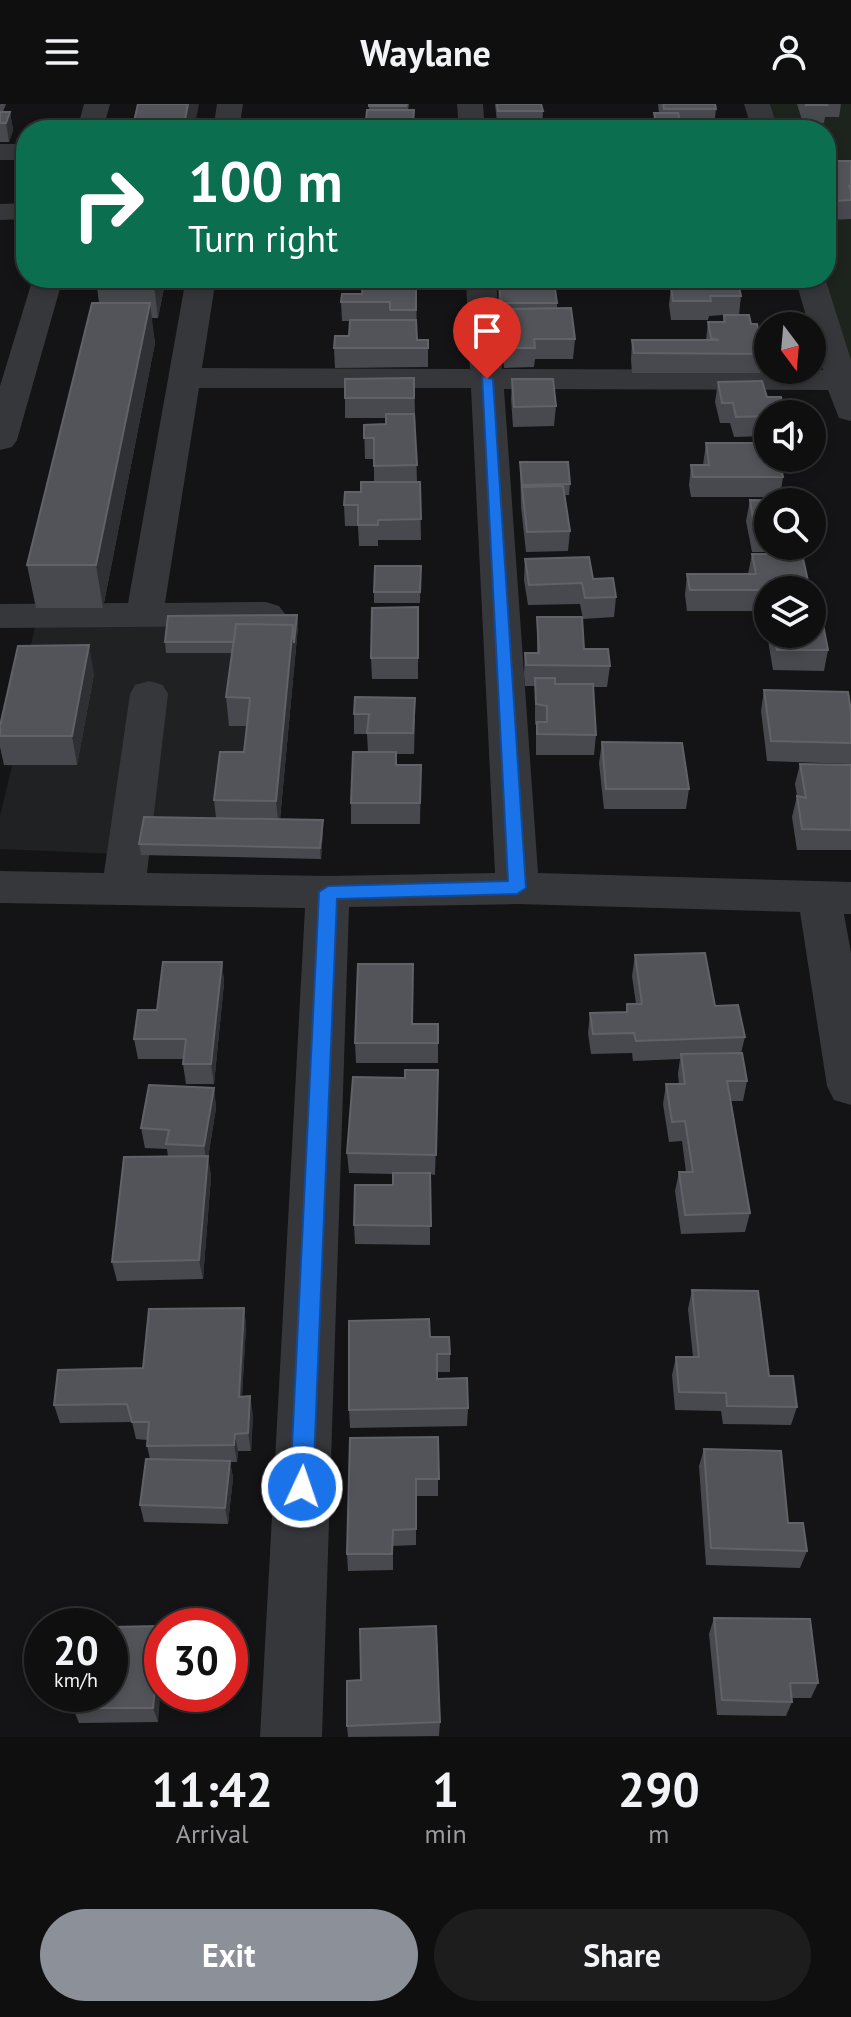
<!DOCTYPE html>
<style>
:root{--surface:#0f0f10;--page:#1d1d1e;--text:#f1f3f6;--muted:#9b9c9f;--line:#2f2f30;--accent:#8c9099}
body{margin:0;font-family:"PT Sans",sans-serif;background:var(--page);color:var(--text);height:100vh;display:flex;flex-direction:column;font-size:30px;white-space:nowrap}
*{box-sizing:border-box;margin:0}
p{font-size:26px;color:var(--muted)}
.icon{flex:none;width:44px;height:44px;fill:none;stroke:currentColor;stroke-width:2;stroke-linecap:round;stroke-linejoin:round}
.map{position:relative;height:1633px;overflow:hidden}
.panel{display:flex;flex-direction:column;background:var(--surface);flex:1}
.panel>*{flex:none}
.banner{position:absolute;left:16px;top:16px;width:820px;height:168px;border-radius:32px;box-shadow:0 4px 12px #0003,0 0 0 2px var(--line);background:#0b6e4f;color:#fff;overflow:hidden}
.needle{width:52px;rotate:164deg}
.fabs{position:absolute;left:754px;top:208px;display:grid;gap:16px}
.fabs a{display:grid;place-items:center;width:72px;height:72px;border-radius:50%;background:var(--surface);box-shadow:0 4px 12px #0003,0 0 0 2px var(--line);font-size:40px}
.speed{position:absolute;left:24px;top:1504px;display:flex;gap:16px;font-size:40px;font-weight:700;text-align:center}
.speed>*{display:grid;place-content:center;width:104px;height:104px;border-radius:50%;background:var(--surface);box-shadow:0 4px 12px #0003,0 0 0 2px var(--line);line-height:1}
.speed small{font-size:20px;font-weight:400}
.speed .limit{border:12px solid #d22;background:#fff;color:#111}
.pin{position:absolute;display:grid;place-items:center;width:68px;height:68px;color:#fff;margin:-82px -34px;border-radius:50% 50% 50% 0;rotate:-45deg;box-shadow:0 0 8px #0007}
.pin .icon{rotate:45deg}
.me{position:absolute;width:88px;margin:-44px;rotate:3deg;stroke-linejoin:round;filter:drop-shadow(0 0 6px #0008)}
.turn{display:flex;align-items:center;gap:28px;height:168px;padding:0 40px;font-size:36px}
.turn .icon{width:104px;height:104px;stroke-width:2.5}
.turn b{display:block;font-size:56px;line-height:68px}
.eta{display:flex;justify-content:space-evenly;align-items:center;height:136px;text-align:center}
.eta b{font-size:48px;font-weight:700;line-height:56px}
.action{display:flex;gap:16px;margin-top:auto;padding:16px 40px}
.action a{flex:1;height:92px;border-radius:48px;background:var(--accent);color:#fff;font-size:32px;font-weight:700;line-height:92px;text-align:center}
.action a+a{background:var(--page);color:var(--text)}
header{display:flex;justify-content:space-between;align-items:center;height:104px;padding:0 40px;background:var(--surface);font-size:36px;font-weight:700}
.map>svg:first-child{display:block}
.built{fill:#202123}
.green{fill:#1d241d}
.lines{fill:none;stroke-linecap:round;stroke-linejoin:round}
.minor{fill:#36373b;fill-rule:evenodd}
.wall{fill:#48494e}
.shaded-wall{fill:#2f3033}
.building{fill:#525459;stroke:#606267;stroke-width:2}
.route{fill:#1a73e8;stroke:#114b97;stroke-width:2}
</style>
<header><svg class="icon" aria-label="menu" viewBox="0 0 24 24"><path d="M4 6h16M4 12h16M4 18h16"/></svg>Waylane<svg class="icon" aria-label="person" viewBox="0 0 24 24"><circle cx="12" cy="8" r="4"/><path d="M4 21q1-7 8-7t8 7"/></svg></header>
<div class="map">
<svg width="851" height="1633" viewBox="0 0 851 1633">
<rect width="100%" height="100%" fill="#141416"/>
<path class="built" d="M298,522L279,726L141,751L0,745V712L12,662L4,661L35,523Z"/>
<path class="green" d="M757,0H851V307L810,174H826V26H765Z"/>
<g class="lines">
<path class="minor" d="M84,0H110L103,26H77Z
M217,0H243L239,26H213Z
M457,0H483L485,26H459Z
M744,0H770L778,26H752Z
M0,40H26V56H0Z
M26,99V115L0,116V100Z
M33,174H63L17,336L12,343L0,346V282Z
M186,174H216L202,264L470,265L466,174H496L502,265L823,266L812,222H809L795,174H825L851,256V317L839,314L828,286L504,285L538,769L851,778V810H844L851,849V1001L834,996L827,982L800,808L517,800L349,803L322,1633H260L305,804L0,799V767L104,769L130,590L135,581L149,577L163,581L168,590L147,769L328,772L495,769L471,284H199L165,499L266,498L279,502L285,510L279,518L266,522L0,524V500L128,499Z"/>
</g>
<path class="wall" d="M0,0H6L3,8H10L13,26L9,38H0Z
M369,0H409L408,6H414V19L419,26L369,6Z
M495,0H541L543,7L542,25H539V26H498Z
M658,0H715L716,5L714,23H681L682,26H653L654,9H659Z
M797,0H841L839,13H825L824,19H803Z
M826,57H851V115L830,116L826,106Z
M96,174H166L158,214H151L155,239L103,504H36L27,461L99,199Z
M416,174L417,236L428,244V263L335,264L334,244L349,232L350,217H342L341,198L362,190Z
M505,174H543L545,185L557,199V204L575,235L573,255H535L534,263L504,264L501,219H500L498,201L499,181H505Z
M678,174H745L738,175L741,192L739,211L751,220L763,250L760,269H632L631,256L632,236H706L708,218H723V211L709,212L708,216H671L669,201L671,182H701L702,174Z
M414,274L417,378H420L421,436H378V442H359L358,422H345L344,401L374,378V355H365L364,321L386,320V314H345V294Z
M512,275L556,302L554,322L513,323L511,295Z
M718,278L768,310V332L734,333L730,319H720L715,298Z
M706,339L783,373L780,393H691L689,381L691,361H703Z
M520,358L570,380L569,391H565L570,427L568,447L526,448L521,403Z
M750,396L768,398V442H796L795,448H752L746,417Z
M752,450L768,486V507H687L685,491L687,470H748Z
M525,455L593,475L616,493L614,513L583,515L580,500L528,501L524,476Z
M421,462L420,499H374V488Z
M418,503V575H372L371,554Z
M297,511L298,522L280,715L323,727L321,755L141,751L139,740L216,714L214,696L244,648L247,622H229L226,593L232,549H166L165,538Z
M537,513L610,562L607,583H593L596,631L594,651H536V621L535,620V582H525L524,570L525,549H537Z
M768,525V530H812L828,546L824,567L773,566L767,530Z
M94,570L77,661H4L0,643V622Z
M764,586L851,607V660L767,657L761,607Z
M355,593L415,614L414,650H396L397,661H421L420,720H351V699L368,648L367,630H354V610Z
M602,638L689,685L686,705H604L599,659Z
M800,660L851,661V746H797L792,713L797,692L795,680Z
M635,851L715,902L745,933L741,949L747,977L743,997H731L750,1109L745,1128L681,1130L675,1087L679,1068H686L682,1037L669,1038L663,1000L666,980H679L678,970L680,955L633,957L632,949L591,950L588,929L590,909L626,908L627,900H636L632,872Z
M222,858L224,879L214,980H186L183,960L184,955H138L134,935L157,906Z
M412,920H438V959H356L355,939Z
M438,966L435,1071L430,1070V1141L355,1140L354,1121L393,1081V1070L349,1069L347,1049L405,974Z
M214,984L216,1004L208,1054L211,1072L203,1175L117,1177L112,1158L168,1053L167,1045L145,1044L141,1024Z
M692,1186L797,1303L791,1321L723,1320L721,1307L675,1306L672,1271L676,1253H693L688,1205Z
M244,1204L246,1222L242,1292L253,1310L251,1347H238L237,1358H230L233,1374L228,1420L144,1418L140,1401L150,1355L147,1342V1336L136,1335L132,1318L60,1319L54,1301L143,1264Z
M430,1233L450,1250V1268H437V1275L468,1304L467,1322L350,1324L349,1306Z
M438,1333V1392H416V1441L393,1442V1466L348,1467L347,1450Z
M704,1345L788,1419L807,1447L800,1464L706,1461L699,1362Z
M714,1514L818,1579L811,1594H791L792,1598L786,1612L717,1611L709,1530Z
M161,1522L158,1618L79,1619L73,1604Z
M361,1576L440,1618L439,1632L348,1633L347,1622Z"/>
<path class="shaded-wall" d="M188,0H199L194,26H183Z
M10,8L13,26L9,38L6,19Z
M153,174H166L158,214Z
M150,199L155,239L103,504L96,461Z
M297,511L298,522L279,726L276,697L293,521Z
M89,541L94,570L77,661L72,632Z
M323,716V727L321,755L320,744Z
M222,858L224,879L214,980L211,960Z
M214,984L216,1004L208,1054L211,1072L203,1175L199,1156L207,1062L204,1042Z
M244,1204L246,1222L241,1310L239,1293Z
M250,1292L253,1310L251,1347L248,1329Z
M235,1330L238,1347L237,1358L234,1341Z
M230,1357L233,1374L228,1420L225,1404Z
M161,1522L162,1527V1573L158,1618L153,1604Z"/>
<path class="building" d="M138,0H188L183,26H132Z
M369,0H407L406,2H369Z
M497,0H541L543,7H498Z
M663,0H715L716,5H664Z
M806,0H826L827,1H806Z
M367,6H414L413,19H419V26H365Z
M0,8H10L6,19H0Z
M654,9H678L682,26H658Z
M499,18H538L539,26H500Z
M826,57H851V82H849L851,87V96L833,97L826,78Z
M363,174H416V206H390V198H341L342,190H362Z
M507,174H543L545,185H555L557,199H501L499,181H508Z
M704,174H737L741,192H710L711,197H673L671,182H706Z
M92,199H150L96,461H27Z
M571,204L575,235H534L535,244H504L502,205Z
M724,211H749L751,220H757L763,250L634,249L632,236H719L711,234L708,218H725Z
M350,216H416L417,236H428V244H334L335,232H349Z
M414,274V294H345V275Z
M512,275H553L556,302L514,303Z
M762,277L767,293H781L785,310H768V312L736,313L733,299H722L718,278Z
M386,310H414L417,361L374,362V334H364V321L386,320Z
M706,339H768V354H779L783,373H693L691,361H709Z
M520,358H568L570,380L522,381Z
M361,378H420L421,415L378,416V421H358V401H344L345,388H361Z
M563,382L570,427L527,428L522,383Z
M750,396L792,397V398H768V428H755Z
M752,450H802L810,486H690L687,470H756Z
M589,453L593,475L613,474L616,493L585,494L582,479L529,481L525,455Z
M375,462H421L420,488H374Z
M418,503V554H371L372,504Z
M812,510H821L828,546H777L774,530H812Z
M297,511L294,539L293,521L236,520L234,538H165L168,512Z
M537,513H582L584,545H608L610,562L526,561L525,549H539Z
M236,520L293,521L276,697L214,696L220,648H244L250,594L226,593Z
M89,541L72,632H0V622L18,542Z
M535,574H555V580H593L596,631L537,630V618H547V602L536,600Z
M764,586L848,588L851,607V639L771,637Z
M355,593L415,594L413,629H367L369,610H354Z
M602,638L682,639L689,685H606Z
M353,648H396V661H421L420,699H351Z
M800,660L851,661V726L802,725L797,692L806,694Z
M144,713L323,716L320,744L139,740Z
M705,849L715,902L738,901L745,933L636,937L634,929L593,930L590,909L627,908V900H642L635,851Z
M163,858H222L211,960H183L186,935H134L138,906H157Z
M358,860H413L412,920H438V939H355Z
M742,949L747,977H727L750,1109L685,1111L679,1068H693L685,1017L672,1018L666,980H685L681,950Z
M405,966H438L436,1051L347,1049L353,973L405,974Z
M149,981L214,984L204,1042L166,1040L169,1026L141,1024Z
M208,1052L199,1156L112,1158L124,1053Z
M393,1069H430L431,1122L354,1121L355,1081H393Z
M692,1186L758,1187L769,1272H793L797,1303L727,1302L726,1289L679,1288L676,1253H699Z
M244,1204L239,1293L250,1292L248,1329L235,1330L234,1341L147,1342L149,1318H132L127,1300L54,1301L58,1266L143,1264L149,1205Z
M429,1215L430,1233H449L450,1250H437V1275L467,1274L468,1304L349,1306V1217Z
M438,1333L439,1375H416V1425L393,1426L392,1450H347L350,1334Z
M704,1345L781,1347L788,1419H803L807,1447L711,1444Z
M146,1355L230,1357L225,1404L140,1401Z
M714,1514L810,1515L818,1579H790L792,1598L722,1596Z
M161,1522L153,1604H73L75,1590H110V1523Z
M436,1522L440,1618L347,1622V1577L361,1576L360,1525Z"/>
<path class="route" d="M482,272L493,275L526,784L517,790L337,795L313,1383L310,1391L302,1394L294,1391L290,1383L319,788L328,782L508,777Z"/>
</svg>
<div class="fabs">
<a><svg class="needle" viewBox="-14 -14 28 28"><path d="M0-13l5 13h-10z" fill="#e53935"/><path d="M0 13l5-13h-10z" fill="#9b9c9f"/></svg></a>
<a><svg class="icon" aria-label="sound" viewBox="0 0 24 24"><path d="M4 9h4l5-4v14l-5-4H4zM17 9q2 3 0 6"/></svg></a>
<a><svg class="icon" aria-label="search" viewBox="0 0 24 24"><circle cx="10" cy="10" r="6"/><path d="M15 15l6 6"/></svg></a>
<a><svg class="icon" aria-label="layers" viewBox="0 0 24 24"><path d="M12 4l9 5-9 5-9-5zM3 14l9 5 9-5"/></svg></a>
</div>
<div class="speed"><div>20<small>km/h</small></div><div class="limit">30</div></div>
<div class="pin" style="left:487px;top:275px;background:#d93025"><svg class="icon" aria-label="arrive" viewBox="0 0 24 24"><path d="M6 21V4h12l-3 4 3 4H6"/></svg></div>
<svg class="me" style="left:302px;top:1383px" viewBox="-20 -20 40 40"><circle r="17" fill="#1a73e8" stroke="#fff" stroke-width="3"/><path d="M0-11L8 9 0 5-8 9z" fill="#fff"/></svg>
<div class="banner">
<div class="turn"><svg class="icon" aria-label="right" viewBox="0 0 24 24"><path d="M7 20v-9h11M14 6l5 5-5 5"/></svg><div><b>100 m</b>Turn right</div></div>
</div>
</div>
<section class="panel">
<div class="eta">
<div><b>11:42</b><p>Arrival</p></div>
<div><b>1</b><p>min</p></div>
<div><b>290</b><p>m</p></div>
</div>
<div class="action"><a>Exit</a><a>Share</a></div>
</section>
